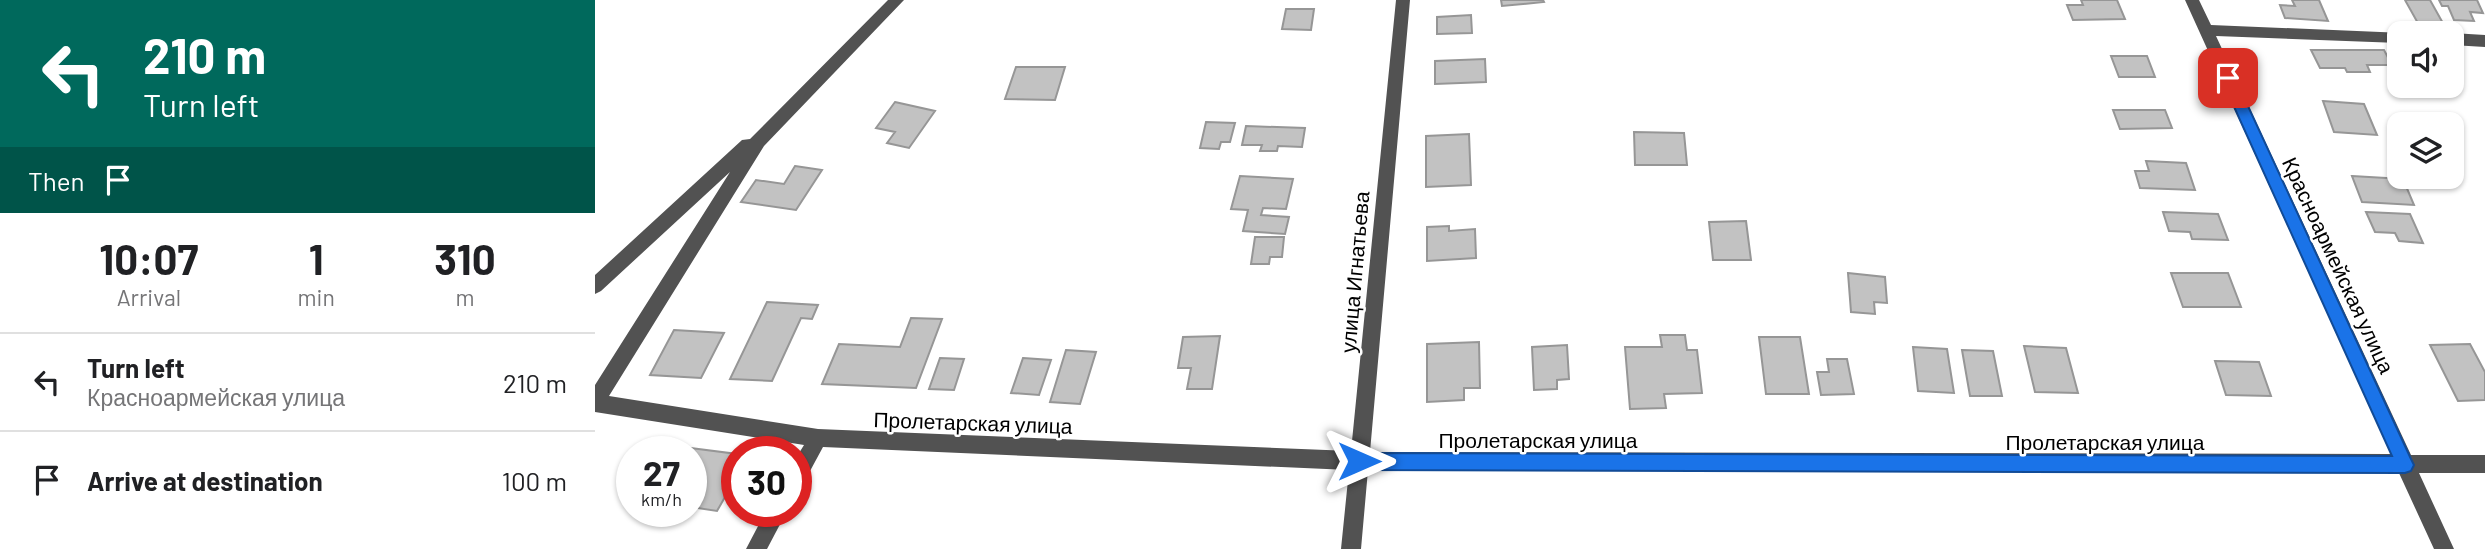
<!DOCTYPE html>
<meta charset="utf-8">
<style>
:root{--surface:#fff;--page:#f2f2f2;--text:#202124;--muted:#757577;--line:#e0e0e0}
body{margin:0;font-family:Barlow,sans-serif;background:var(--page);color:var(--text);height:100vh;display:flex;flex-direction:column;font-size:26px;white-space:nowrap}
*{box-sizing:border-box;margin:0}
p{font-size:23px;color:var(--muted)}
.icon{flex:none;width:38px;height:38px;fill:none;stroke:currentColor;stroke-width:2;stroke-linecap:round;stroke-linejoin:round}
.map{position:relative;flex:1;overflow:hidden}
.details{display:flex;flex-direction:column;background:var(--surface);width:595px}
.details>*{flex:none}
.hud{background:#00695c;color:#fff;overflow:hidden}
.controls{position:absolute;left:1792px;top:21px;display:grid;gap:14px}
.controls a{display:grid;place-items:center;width:77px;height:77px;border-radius:14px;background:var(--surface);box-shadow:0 2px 5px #0004;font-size:35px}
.speed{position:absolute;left:21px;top:436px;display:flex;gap:14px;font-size:35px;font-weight:700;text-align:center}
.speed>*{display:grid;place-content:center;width:91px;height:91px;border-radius:50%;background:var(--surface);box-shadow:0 2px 5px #0004;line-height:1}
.speed small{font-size:18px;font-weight:400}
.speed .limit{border:10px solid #d22;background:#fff;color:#111}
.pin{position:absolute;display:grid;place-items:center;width:60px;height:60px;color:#fff;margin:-30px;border-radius:14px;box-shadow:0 4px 10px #0006}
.me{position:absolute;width:77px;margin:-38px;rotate:90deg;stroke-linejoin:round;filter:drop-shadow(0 0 5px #0008)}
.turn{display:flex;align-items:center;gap:24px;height:147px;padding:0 28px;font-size:32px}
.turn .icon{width:91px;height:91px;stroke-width:2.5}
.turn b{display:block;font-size:49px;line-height:60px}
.then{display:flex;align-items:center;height:66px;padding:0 28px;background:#0003;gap:14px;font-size:26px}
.eta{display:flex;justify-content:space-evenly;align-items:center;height:119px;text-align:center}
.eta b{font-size:42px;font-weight:700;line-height:49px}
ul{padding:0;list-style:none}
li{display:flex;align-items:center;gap:21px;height:98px;padding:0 28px;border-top:2px solid var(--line)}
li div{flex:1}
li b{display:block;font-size:26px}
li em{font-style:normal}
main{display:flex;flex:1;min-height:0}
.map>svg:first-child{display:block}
.building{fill:#c2c2c2;stroke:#969696;stroke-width:2}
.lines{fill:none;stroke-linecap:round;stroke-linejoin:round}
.minor{fill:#525252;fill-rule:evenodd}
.route{fill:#1a73e8;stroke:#114b97;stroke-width:2}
.labels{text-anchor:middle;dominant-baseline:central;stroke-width:5;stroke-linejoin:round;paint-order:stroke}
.street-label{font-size:21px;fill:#000;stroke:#fff}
</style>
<main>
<section class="details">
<div class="hud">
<div class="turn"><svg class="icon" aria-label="left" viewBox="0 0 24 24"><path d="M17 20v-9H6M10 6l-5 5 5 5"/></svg><div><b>210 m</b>Turn left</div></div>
<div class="then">Then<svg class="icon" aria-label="arrive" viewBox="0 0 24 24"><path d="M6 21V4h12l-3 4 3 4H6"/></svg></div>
</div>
<div class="eta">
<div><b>10:07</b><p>Arrival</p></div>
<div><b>1</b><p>min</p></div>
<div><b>310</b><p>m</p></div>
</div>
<ul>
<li><svg class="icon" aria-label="left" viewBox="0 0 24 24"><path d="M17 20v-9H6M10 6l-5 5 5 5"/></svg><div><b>Turn left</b><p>Красноармейская улица</p></div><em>210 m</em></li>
<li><svg class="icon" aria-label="arrive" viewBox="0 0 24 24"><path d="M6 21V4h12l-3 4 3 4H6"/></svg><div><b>Arrive at destination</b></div><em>100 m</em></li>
</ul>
</section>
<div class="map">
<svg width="1890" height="549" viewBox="0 0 1890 549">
<rect width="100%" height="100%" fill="#fff"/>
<path class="building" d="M906,0H948L949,2L907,6Z
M1486,0H1522L1530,19L1478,20L1472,5H1488Z
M1697,0H1724L1733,21L1690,18L1685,5L1700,6Z
M1810,0H1835L1849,25H1824Z
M1844,0H1882L1888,13L1875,12L1879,21L1859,20L1853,6H1847Z
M691,9H719L716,30L687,29Z
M876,15L877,33L842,34V17Z
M1716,50H1789L1797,65H1772L1775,72H1752L1750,68H1725Z
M1516,56H1552L1560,77H1524Z
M890,59L891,82L840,84V61Z
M421,67H470L460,100L410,99Z
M1728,101L1769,104L1782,135L1739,132Z
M300,102L340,111L314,148L292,143L300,132L281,128Z
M1518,110H1570L1577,128L1525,129Z
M611,122L640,123L635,142H626L624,149L605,148Z
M651,126L710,128L707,147L683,146L682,151H665L667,145H647Z
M1039,132L1089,133L1092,165H1040Z
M874,134L876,185L831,187V136Z
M1551,161L1591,163L1600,190L1545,188L1540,171H1554Z
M200,166L227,170L201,210L146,202L161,180L189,184Z
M645,176L698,179L691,209L668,208L666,215L694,217L690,234L648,231L653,210L636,209Z
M1757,176L1808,179L1819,205L1767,202Z
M1568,212L1623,214L1633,240L1597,239L1595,232L1574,231Z
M1771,212L1815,214L1828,243L1804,241L1800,233L1780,232Z
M1151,221L1156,260H1118L1114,222Z
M854,226V231L880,229L881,258L832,261V227Z
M660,237H689L687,257H675L674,264H656Z
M1253,273L1290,277L1292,303L1279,302L1280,314L1256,312Z
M1576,273H1633L1646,307H1588Z
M172,302L223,305L217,319L206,318L177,381L135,379Z
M316,318L347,319L321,388L227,384L244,344L305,347Z
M79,330L129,333L106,378L55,375Z
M1065,335H1090L1092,350H1102L1107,393L1069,394L1071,408L1035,409L1030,347H1067Z
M625,336L617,389H592L596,368H583L588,337Z
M1164,337H1205L1214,394H1171Z
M884,342L885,388H869V400L832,402V344Z
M1875,344L1890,372V400L1863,401L1835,345Z
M972,345L974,379L962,380V389L939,390L937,347Z
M1429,346L1471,348L1483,393L1440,392Z
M1318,347L1352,349L1359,393L1323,391Z
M471,350L501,352L485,404L455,402Z
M1367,350L1398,351L1407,396H1375Z
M345,358L369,359L359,390L334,389Z
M428,358L456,360L444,395L416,393Z
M1232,359H1252L1259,394L1226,395L1222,372H1234Z
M1620,361L1664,362L1676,396L1631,395Z
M80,446L142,454V476L122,511L96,507V452H76Z"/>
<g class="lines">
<path class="minor" d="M293,0H309L169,146L14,396L223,429L756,451L801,0H815L775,452L1796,454L1590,0H1604L1616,25L1809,33H1804V43L1621,36L1816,455H1890V473H1824L1859,549H1839L1804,473L773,470L766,549H746L754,470L228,447L208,484L201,486V458L209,445L0,412V385L135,172L6,291L0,294V275L147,140L155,139Z
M1857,33L1890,35V47L1857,45Z
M171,511H192L172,549H151Z"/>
</g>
<path class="route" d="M1633,73L1640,78L1816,459L1819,465L1816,471L1810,473L764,470L757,467L755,461L757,455L764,453L1797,456L1626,78Z"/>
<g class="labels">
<g class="street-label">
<text transform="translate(1744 265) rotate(65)">Красноармейская улица</text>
<text transform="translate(759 272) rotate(-85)">улица Игнатьева</text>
<text transform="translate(378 422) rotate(2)">Пролетарская улица</text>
<text x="943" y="439">Пролетарская улица</text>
<text x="1510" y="441">Пролетарская улица</text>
</g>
</g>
</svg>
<div class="controls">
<a><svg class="icon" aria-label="sound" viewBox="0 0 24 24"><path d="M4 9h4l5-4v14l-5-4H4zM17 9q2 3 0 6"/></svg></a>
<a><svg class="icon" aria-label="layers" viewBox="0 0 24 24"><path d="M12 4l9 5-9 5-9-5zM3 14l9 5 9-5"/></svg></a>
</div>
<div class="speed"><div>27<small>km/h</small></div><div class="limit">30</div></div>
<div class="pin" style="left:1633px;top:78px;background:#d93025"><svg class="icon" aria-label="arrive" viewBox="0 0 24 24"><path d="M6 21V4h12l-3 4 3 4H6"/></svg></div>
<svg class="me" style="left:764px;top:461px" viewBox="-20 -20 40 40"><path d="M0-17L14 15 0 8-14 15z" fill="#1a73e8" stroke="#fff" stroke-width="4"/></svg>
</div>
</main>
